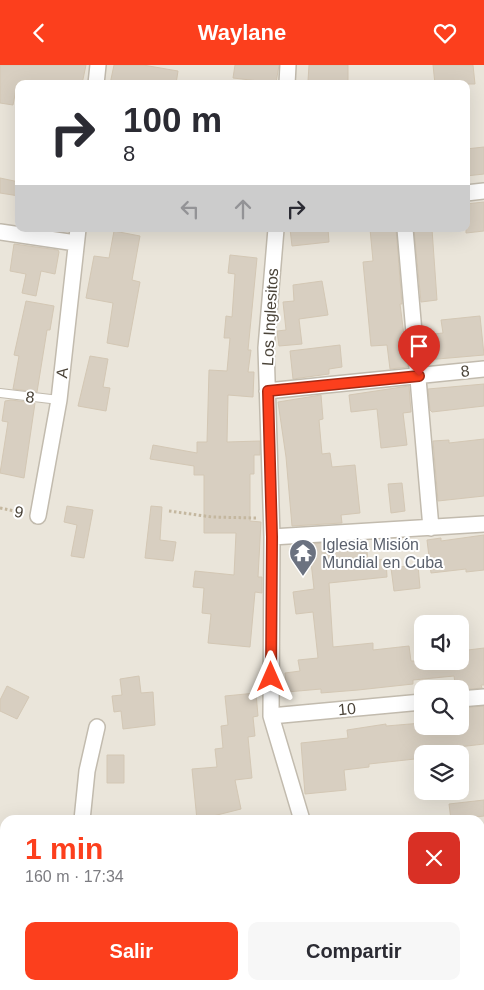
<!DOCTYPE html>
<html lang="es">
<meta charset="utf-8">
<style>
:root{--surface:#fff;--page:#f7f7f7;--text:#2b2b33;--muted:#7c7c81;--accent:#fc3f1d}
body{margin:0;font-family:Arial,sans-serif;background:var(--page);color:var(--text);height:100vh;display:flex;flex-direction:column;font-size:19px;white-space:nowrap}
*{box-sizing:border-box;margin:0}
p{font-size:16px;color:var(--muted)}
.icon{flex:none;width:28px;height:28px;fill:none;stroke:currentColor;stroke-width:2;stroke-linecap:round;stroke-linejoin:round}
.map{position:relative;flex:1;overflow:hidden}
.sheet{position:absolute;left:0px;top:750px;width:485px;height:175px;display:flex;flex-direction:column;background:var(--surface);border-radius:15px 15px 0 0;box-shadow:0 5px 20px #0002}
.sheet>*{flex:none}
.banner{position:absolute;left:15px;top:15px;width:455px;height:152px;border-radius:10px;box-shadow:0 5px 20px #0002;background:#fff;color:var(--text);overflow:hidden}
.fabs{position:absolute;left:414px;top:550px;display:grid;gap:10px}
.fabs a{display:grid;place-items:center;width:55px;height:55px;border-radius:10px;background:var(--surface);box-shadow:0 5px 20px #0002;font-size:25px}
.pin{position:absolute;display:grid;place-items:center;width:42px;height:42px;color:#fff;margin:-51px -21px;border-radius:50% 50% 50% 0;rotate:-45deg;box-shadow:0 0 5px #0007}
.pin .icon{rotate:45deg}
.me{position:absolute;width:55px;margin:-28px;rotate:0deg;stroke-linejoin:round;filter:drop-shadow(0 0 4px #0008)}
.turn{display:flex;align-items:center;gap:18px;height:105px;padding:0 25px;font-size:22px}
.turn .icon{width:65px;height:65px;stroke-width:2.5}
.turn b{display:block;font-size:35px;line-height:42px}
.lanes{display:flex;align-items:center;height:48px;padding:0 25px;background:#0003;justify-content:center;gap:25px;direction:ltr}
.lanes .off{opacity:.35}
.round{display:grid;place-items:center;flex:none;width:52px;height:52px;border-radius:10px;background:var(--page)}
.summary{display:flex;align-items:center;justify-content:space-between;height:85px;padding:0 25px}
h1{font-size:30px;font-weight:800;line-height:38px;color:var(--accent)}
.primary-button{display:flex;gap:10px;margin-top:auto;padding:10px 25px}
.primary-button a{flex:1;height:58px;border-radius:10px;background:var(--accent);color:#fff;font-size:20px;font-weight:800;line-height:58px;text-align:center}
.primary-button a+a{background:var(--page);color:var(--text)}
header{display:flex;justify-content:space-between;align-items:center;height:65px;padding:0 25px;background:var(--accent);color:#fff;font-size:22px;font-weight:800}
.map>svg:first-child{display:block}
.residential{fill:#eae5da;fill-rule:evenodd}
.building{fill:#d8cfc1;stroke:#d3c7b4}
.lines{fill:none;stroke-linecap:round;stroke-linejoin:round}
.lane-casing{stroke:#c2bbae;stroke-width:10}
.street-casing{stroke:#c2bbae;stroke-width:18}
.path{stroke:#c4b79f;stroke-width:3;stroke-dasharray:2.5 2.5;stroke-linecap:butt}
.lane{stroke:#fff;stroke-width:8}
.street{stroke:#fff;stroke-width:15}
.route-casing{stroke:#a42913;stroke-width:12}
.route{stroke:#fc3f1d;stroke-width:9}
.labels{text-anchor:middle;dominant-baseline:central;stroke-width:4;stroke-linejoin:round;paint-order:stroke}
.street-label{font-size:16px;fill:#4b4439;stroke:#fff}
.worship-label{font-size:16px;fill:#5b616d;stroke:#fff;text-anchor:start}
</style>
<header><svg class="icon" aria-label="back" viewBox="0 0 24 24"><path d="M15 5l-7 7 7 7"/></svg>Waylane<svg class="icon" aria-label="heart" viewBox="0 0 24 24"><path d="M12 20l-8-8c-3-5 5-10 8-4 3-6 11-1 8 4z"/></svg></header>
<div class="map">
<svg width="484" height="925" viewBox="0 0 484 925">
<rect width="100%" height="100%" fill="#f6f3ec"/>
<path class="residential" d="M0,0H484V925H0ZM19,19H466V164H19ZM422,559H460V596H422ZM422,624H460V661H422ZM422,689H460V726H422ZM5,755H480V920H5Z"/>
<path class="building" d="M0,0H86L82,19H17L13,40L0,38Z
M114,0H143L178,6L176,19H110Z
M235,0H279L276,18L233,13Z
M309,0H348V17L308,16Z
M433,0H473L475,19H435Z
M484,82V109L466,111V84Z
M0,113L19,117V131L0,128Z
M484,137V166L466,168V139Z
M290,164H328L329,177L292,181Z
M370,164H396L402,239H400L408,302L390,304L387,280L371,281L363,197L373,196Z
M414,164H432L437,235L421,237Z
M114,166L140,171L132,215L140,217L128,282L107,278L113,238L86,233L94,191L109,193Z
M14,179L58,185L59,187L55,209L41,206L36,231L22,228L26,209L10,206Z
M230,190L257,193L248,285H251L248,307H254L253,332L228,330L227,377L260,376V390H254V409H250V456L261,457L258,512H262V528L255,527L250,582L208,578L211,549L202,548L204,523L193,522L195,506L234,510L236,468H204V410H194V401L150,394L153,380L197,388V377H207L209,305L227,306L230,273H224L226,251L232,252L235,209L228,208Z
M322,216L328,250L299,254L302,279L279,281L277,266L286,265L283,237L294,236L293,220Z
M26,236L54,241L50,265H47L37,327L13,324L19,291L14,290Z
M480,251L484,290L426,295L424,270L443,268L441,255Z
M340,280L342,302L329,304V309L293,314L290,286Z
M90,291L108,294L103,322L110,323L106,346L78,341Z
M484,319V341L432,347L430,345L428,324Z
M409,321L411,347L403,348L407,380L381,383L377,344L351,347L349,330Z
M321,330L323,354L319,355L322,389L330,388L332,402L355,400L360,448L341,450L342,458L292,461L286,392L278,337Z
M11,335L35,338L24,413L0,408L8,357L2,356L5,336Z
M484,374V431L438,436L433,376L449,375V378Z
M402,418L405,446L391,448L388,419Z
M67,441L93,445L84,493L71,491L77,460L64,457Z
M151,441L162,442L160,475L176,477L173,496L145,493Z
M484,470V505L466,507V504L431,508L427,475L441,473V476Z
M344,477V481L366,478L368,496L386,494L387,512L329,518L333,582L373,578V585L409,581L411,596H460V586L484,583V620H481L482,623L460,625V617L455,618L454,611L413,615V619L358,625L321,628V624L287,627L285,608L300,606L298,595L318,593L313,547L296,549L293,527L314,524L309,479Z
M418,500L420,523L394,526L391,503Z
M139,611L141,628L153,627L155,660L123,664L121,646L114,647L112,631L122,630L120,614Z
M7,621L29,632L17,654L0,646V635Z
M256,628L258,651L253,652L255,671L248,672L252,713L235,715L241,744L197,755L192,704L217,702L215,684L223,683L221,661L228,660L225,631Z
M484,641V679L441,684V689H422V692L415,694L369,699V702L344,705L346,725L305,729L301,678L348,673L347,665L386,659V661L422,658V661H460V643Z
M107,690H124V718H107Z
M484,735V751L468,753V755H451L449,739Z"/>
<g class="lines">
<defs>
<path id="lane" d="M0,328L59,335"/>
<path id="street" d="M96,19L98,0
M287,19L288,0
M466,128L484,126
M276,164L266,283L272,472L271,651L302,755
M405,164L431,463
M0,167L76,178
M267,326L484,304
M38,451L59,335L78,164
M272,472L484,459
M460,634L484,632
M271,651L422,637
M82,755L87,706L97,662
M480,790L484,789
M0,843L5,847
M113,920L115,925
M373,920L376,925"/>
</defs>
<use href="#lane" class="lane-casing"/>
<use href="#street" class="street-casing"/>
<path class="path" d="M0,443L24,448
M169,446L212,452L256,453"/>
<use href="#lane" class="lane"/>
<use href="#street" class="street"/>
</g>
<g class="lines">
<defs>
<path id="route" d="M271,612L272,472L268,326L419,311"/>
</defs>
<use href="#route" class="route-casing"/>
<use href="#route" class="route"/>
</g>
<defs>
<symbol id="temple-pin" viewBox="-11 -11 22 30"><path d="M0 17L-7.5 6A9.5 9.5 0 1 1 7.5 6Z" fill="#6b7280" stroke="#fff"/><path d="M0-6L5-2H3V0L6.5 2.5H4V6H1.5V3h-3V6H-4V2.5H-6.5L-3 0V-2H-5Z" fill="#fff"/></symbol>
</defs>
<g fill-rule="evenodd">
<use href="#temple-pin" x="287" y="472" width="32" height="43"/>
</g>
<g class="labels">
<g class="street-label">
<text transform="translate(270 252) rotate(-87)">Los Inglesitos</text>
<text transform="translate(465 306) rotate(-6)">8</text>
<text transform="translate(62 308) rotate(-84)">A</text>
<text transform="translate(30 332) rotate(7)">8</text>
<text transform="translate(19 447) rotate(11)">9</text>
<text transform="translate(347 644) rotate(-5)">10</text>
</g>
<g class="worship-label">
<text x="322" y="479">Iglesia Misión<tspan x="322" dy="18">Mundial en Cuba</tspan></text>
</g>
</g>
</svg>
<div class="fabs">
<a><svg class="icon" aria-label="sound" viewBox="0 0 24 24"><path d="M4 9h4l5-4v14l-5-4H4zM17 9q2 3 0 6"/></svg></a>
<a><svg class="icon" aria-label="search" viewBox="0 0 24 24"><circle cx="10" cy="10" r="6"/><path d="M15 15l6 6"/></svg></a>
<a><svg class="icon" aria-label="layers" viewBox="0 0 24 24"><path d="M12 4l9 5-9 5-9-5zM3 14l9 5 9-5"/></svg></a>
</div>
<div class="pin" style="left:419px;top:311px;background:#d93025"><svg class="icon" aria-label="arrive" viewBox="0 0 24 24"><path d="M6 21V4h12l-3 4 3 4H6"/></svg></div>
<svg class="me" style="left:271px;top:612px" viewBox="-20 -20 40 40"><path d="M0-17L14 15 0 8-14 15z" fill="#fc3f1d" stroke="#fff" stroke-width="4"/></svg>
<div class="banner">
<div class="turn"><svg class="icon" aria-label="right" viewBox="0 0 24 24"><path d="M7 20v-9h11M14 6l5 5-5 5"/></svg><div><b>100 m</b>8</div></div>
<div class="lanes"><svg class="icon off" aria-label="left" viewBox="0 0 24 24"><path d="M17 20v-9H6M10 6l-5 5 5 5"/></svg><svg class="icon off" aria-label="ahead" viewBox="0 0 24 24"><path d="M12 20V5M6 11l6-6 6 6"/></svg><svg class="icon" aria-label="right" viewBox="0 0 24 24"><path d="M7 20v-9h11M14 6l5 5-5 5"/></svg></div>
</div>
<section class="sheet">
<div class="summary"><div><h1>1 min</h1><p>160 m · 17:34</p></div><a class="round" style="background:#d93025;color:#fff"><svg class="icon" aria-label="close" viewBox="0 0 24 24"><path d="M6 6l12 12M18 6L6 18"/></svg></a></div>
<div class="primary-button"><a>Salir</a><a>Compartir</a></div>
</section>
</div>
